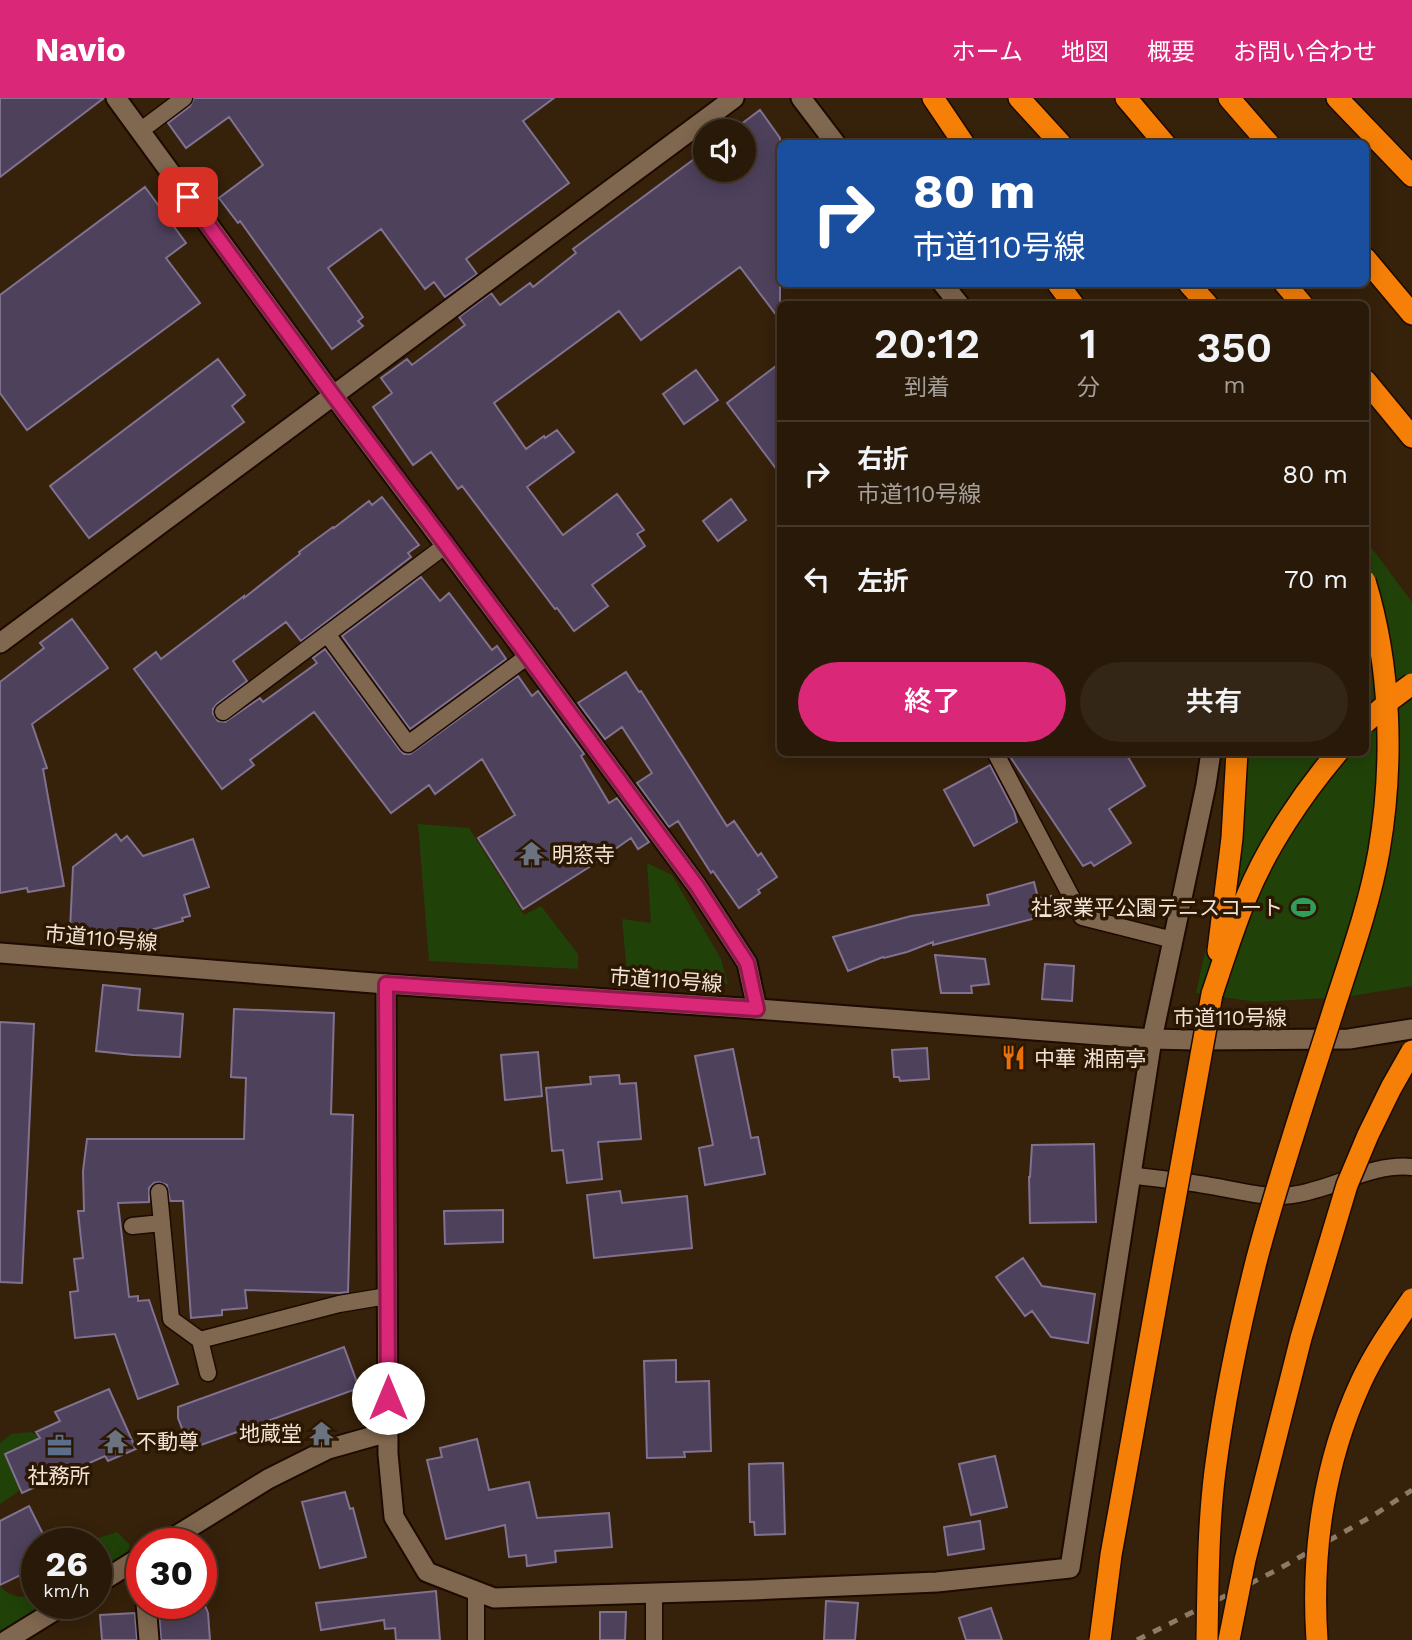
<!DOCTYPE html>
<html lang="ja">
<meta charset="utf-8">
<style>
:root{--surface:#281908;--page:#342616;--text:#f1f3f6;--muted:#a5a09c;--line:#443829;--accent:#db2777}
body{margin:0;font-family:"Work Sans","Noto Sans JP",sans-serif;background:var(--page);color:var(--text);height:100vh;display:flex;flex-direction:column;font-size:26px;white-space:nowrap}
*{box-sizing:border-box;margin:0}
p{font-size:23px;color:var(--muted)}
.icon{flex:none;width:38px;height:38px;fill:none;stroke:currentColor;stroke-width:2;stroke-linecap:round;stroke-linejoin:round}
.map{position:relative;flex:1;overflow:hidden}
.sheet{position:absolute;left:777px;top:203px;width:592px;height:455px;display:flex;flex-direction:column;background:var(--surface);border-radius:10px;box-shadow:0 4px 18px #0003,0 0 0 2px var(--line)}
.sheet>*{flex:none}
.banner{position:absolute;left:777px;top:42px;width:592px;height:147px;border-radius:10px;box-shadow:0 4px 18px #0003,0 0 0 2px var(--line);background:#1a4fa0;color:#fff;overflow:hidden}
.buttons{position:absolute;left:693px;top:21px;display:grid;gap:14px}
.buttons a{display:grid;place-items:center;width:63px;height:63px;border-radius:50%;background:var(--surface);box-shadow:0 4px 18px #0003,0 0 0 2px var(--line);font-size:35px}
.speed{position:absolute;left:21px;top:1430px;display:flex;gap:14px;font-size:35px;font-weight:700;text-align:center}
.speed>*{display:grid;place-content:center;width:91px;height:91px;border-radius:50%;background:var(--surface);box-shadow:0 4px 18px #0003,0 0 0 2px var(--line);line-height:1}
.speed small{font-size:18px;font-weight:400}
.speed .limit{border:10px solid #d22;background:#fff;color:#111}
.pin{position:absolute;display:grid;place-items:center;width:60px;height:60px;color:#fff;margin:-30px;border-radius:14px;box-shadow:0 4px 10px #0006}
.me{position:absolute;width:77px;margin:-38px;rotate:0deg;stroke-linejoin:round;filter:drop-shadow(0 0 5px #0008)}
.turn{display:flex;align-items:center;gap:24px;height:147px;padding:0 21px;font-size:32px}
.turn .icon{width:91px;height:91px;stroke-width:2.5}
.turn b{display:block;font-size:49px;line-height:60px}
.eta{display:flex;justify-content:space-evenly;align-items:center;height:119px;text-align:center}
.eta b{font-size:42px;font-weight:600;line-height:49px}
.action{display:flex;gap:14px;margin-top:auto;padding:14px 21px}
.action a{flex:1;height:80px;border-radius:42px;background:var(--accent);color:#fff;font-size:28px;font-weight:600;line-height:80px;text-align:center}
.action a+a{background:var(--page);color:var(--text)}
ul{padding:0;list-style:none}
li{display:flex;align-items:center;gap:21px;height:105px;padding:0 21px;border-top:2px solid var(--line)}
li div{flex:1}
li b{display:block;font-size:26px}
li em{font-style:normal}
header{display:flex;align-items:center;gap:42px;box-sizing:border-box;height:98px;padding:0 35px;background:var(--accent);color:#fff}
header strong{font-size:33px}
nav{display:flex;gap:38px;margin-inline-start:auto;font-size:24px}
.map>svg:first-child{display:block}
.green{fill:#204208}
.building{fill:#4e415c;stroke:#807290;stroke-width:2}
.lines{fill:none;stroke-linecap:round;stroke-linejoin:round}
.service-casing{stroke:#1d0a00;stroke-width:19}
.minor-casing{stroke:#1d0a00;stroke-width:23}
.tertiary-casing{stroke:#1d0a00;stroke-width:23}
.motorway-casing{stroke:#1d0a00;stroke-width:24}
.service{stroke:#80674f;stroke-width:16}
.minor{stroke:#80674f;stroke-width:19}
.tertiary{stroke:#80674f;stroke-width:19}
.motorway{stroke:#f67f08;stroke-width:21}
.rail{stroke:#8d7b68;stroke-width:5;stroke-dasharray:9 9;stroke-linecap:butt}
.motorway-bridge-casing{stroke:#1d0a00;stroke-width:24;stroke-linecap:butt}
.motorway-bridge{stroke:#f67f08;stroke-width:21}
.route-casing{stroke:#8e194d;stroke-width:18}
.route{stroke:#db2777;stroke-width:12}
.labels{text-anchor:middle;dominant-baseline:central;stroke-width:7;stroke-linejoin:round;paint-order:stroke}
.poi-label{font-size:21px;fill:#f1e3d5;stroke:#2c1802;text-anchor:start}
.street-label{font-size:21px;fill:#f1e3d5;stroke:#2c1802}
</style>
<header>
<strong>Navio</strong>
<nav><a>ホーム</a><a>地図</a><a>概要</a><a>お問い合わせ</a></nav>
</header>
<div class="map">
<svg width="1412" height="1542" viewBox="0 0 1412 1542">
<rect width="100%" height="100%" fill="#36210a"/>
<path class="green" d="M1365,441L1412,504V888L1345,899L1256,904L1196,895L1207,845L1223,750L1224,655L1365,654Z
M418,726L469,730L524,817L541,808L578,856V871L429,863Z
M647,765L672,777L721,861L728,886L627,875L622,821L651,825Z
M31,1334L41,1339L48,1362L16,1395L0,1406V1345L11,1336Z
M117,1434L130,1447L126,1460L96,1479V1446H87L92,1442Z
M0,1488C11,1500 22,1501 37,1496V1505H54L7,1533L0,1535Z"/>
<path class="building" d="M0,0H104L0,79Z
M194,0H554L523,23L569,85L466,161L477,176L445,199L434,184L425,191L381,131L328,170L363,219L358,223L363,228L332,251L240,123L238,125L219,100L263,67L229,19L186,50L168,25L190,8Z
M760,12L780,40V222L740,169L641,242L619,213L494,305L526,351L544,338L545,340L557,332L574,354L527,389L563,437L617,396L644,432L637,436L645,448L592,487L608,508L574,533L557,510L555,511L462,388L458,391L431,354L413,367L373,309L392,295L381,280L407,261L412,267L465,227L459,219L491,195L500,207L530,185L533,189L576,155L573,151L705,53V72H744V33H732Z
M145,89L186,145L166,160L200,205L27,332L0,295V197Z
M218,261L245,297L232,308L244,324L89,440L50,388Z
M780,265V376L727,305Z
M696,272L718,302L684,326L663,296Z
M382,399L419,447L408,455L411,459L301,543L286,524L233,563L247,583L217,606L213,611V616L218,623L225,624L260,600L263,604L317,565L313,560L325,551L400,652L404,656H410L518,578L532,598L538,593L584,656L581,658L609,705L617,700L649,744L638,751L631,740L594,766L523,811L478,740L515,717L482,661L435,696L429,687L391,715L314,614L250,662L254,667L222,691L134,571L156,554L161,561L244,498V500L300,456L299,454L333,429L334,430L369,403L372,407Z
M731,401L746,422L718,443L703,423Z
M421,479L440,503L449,495L492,552L497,548L506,561L410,631L342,538Z
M72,521L108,570L32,626L47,670L43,671L64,788L28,794L27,790L0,795V584L44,550L40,545Z
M626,574L639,594L641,593L727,728L734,723L758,758L761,755L777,779L758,792L760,795L739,810L713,773L711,775L678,723L669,729L637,685L652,675L622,629L605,641L578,605Z
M1007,654H1125L1145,688L1109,711L1131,745L1094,768L1091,764L1083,768Z
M990,667L1014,713L1017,724L974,748L944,692Z
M116,736L121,743L127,738L143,758L193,741L209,789L184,797L190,818L182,820L183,823L140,835L70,832L73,769Z
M1034,784L1038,800L1051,798L1055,815L933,847V844L907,854L884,860L883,859L848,873L833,839L911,818L989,807L987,797Z
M935,857L985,861L989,886L971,888L972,895H941Z
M1045,866L1074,868L1072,903L1042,901Z
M103,887L140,891L138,912L183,916L180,959L133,957L96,953Z
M234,911L334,915L331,1016L353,1017L348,1194L339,1195L245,1192L247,1210L222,1212V1217L191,1220L183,1103H170L167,1087L159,1084L154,1085L149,1090V1104L118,1105L129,1199L138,1198V1203L149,1202L178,1286L138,1301L115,1236L75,1240L70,1194L78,1193L74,1161L83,1160L78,1113H84L83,1073L87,1041H244L246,980L231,979Z
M0,924L34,926L22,1185L0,1184Z
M927,950L929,981L900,983L899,979H894L892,952Z
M733,951L751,1040L758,1039L765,1076L705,1087L699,1050L713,1047L695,958Z
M538,954L542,998L505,1002L501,957Z
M619,977L620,986L636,985L641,1041L598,1044L602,1081L567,1085L563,1052L552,1053L546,990L591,986L590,979Z
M1094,1046L1096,1124L1030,1125L1029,1079H1030L1032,1047Z
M620,1093L622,1105L687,1098L692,1150L594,1160L587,1097Z
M503,1112V1144L445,1146L444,1113Z
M1023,1160L1042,1188L1095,1196L1088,1245L1051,1239L1032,1213L1025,1218L996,1179Z
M344,1249L359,1290L190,1351L178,1320V1309Z
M676,1262V1284L709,1283L711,1353L684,1354L685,1359L647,1360L644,1263Z
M109,1291L136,1351L108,1363L105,1358L22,1395L5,1356L40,1340L36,1334L60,1323L55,1314Z
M477,1341L489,1392L529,1384L537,1420L609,1415L612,1449L555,1453L556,1464L527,1468L526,1457L509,1459L505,1427L446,1441L427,1362L442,1359L440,1350Z
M995,1358L1007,1409L971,1417L959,1366Z
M783,1365L785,1436L755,1437L754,1424H750L749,1366Z
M345,1394L350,1411L353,1410L366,1459L320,1470L302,1404Z
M29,1408L48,1446H37V1469L0,1487V1423Z
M980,1423L984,1451L948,1457L944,1429Z
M436,1493L440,1542H396L395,1530L385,1531L384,1522L321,1532L316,1505Z
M826,1503L858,1505L855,1542H824Z
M177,1505H204L208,1515L210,1542H161L159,1514L178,1513Z
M991,1510L1002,1542H966L959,1520Z
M600,1514H626L625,1542H600Z
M135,1515L137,1542H102L100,1517Z"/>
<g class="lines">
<defs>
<path id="service" d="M140,33L184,0
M327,536L408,646L528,558
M223,614L446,447
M995,654L1082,819L1173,842
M1131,1077C1157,1081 1184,1083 1211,1088C1237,1092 1265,1101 1292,1097C1333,1092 1370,1065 1412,1069
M159,1094L171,1221L200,1242L339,1206L387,1198
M132,1128L162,1125
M200,1242L208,1275
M476,1493V1542
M654,1542V1495"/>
<path id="minor" d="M116,0L333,297L528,558L697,788L747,865L757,911
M801,0L836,46
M943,186L959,206
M0,545L734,0
M386,886L388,1356L394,1419L427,1474L494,1500L753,1492L937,1484L1070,1470L1152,941L1206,687L1211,654
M163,1446L268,1381L328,1351L388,1334
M135,1463L142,1486
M96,1487L142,1458
M146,1505L149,1542
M7,1542L67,1505"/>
<path id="tertiary" d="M0,855L386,886L757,911L1152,941L1195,942L1349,941L1412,931"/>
<path id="motorway" d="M933,0L964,46
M1019,0L1061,46
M1126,0L1165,46
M1229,0L1269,46
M1337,0L1412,78
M1365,160L1412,216
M1058,186L1073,206
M1189,186L1207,206
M1285,186L1302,206
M1365,282L1412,339
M1218,853L1232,740L1237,654
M1212,896C1223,864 1233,831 1246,800C1266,750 1303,695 1338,654"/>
</defs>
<use href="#service" class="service-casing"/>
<use href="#minor" class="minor-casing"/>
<use href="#tertiary" class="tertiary-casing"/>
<use href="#motorway" class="motorway-casing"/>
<use href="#service" class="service"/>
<use href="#minor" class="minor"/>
<use href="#tertiary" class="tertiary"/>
<use href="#motorway" class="motorway"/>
<path class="rail" d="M1137,1542L1277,1472L1374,1417L1412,1392"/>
<defs>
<path id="motorway-bridge" d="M1365,625L1393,600L1412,586
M1100,1542L1111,1457L1212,896
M1207,1542C1208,1486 1208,1429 1215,1373C1224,1304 1240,1227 1257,1160C1280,1074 1309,989 1336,904C1352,855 1370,804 1379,753C1394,665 1391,568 1365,483
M1229,1542L1245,1462L1301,1240L1347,1087L1368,1037L1391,990L1412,953
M1317,1542C1311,1454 1324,1364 1361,1284C1375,1254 1394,1227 1412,1201"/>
</defs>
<use href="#motorway-bridge" class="motorway-bridge-casing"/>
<use href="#motorway-bridge" class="motorway-bridge"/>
</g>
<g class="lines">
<defs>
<path id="route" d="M188,99L333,297L446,447L697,788L747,865L757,911L386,886L388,1300"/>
</defs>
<use href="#route" class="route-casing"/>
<use href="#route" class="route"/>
</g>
<defs>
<symbol id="temple-bare" viewBox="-9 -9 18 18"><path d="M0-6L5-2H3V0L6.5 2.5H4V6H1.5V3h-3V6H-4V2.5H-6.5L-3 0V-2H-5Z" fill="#6b7280" stroke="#2c1802" stroke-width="2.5" paint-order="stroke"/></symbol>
<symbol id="stadium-bare" viewBox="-9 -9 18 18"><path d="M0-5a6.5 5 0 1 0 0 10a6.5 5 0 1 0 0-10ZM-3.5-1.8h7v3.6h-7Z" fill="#2e9e5b" stroke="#2c1802" stroke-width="2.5" paint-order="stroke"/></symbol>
<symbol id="restaurant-bare" viewBox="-9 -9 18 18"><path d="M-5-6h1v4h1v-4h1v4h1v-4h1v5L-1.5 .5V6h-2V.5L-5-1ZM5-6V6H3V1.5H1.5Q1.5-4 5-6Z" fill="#e8710a" stroke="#2c1802" stroke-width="2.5" paint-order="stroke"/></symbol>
<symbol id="office-bare" viewBox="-9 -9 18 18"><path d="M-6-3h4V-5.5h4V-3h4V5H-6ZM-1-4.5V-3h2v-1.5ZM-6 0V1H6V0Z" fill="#5c6f8a" stroke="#2c1802" stroke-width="2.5" paint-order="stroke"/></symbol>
</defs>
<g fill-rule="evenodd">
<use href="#temple-bare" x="514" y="738" width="35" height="35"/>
<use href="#stadium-bare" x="1286" y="792" width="35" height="35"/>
<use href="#restaurant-bare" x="996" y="942" width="35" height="35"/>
<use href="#temple-bare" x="304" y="1318" width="35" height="35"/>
<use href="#temple-bare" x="98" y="1326" width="35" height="35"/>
<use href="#office-bare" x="42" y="1330" width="35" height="35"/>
</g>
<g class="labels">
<g class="poi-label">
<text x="552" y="756">明窓寺</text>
<text x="1283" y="809" text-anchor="end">社家業平公園テニスコート</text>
<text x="1034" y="960">中華 湘南亭</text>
<text x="302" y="1335" text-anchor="end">地蔵堂</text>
<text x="136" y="1343">不動尊</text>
<text x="59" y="1377" text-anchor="middle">社務所</text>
</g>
<g class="street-label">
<text transform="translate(101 840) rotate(5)">市道110号線</text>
<text transform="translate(666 882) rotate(4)">市道110号線</text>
<text x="1230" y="919">市道110号線</text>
</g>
</g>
</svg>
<div class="buttons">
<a><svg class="icon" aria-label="sound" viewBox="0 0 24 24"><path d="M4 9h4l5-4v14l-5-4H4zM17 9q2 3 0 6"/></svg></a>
</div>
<div class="speed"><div>26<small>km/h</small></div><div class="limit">30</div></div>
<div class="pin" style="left:188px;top:99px;background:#d93025"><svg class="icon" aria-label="arrive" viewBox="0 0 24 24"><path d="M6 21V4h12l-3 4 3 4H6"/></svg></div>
<svg class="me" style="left:388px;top:1300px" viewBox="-20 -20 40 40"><circle r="19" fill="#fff"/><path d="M0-13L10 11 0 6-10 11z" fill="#db2777"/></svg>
<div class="banner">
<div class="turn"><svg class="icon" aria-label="right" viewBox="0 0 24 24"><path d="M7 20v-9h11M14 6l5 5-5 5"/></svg><div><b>80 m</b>市道110号線</div></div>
</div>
<section class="sheet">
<div class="eta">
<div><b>20:12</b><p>到着</p></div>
<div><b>1</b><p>分</p></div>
<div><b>350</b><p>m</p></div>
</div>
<ul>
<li><svg class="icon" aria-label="right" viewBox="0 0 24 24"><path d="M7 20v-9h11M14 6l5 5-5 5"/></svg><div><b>右折</b><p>市道110号線</p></div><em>80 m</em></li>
<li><svg class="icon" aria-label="left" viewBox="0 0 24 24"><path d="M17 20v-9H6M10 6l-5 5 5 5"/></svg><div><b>左折</b></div><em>70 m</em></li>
</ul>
<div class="action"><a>終了</a><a>共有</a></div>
</section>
</div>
